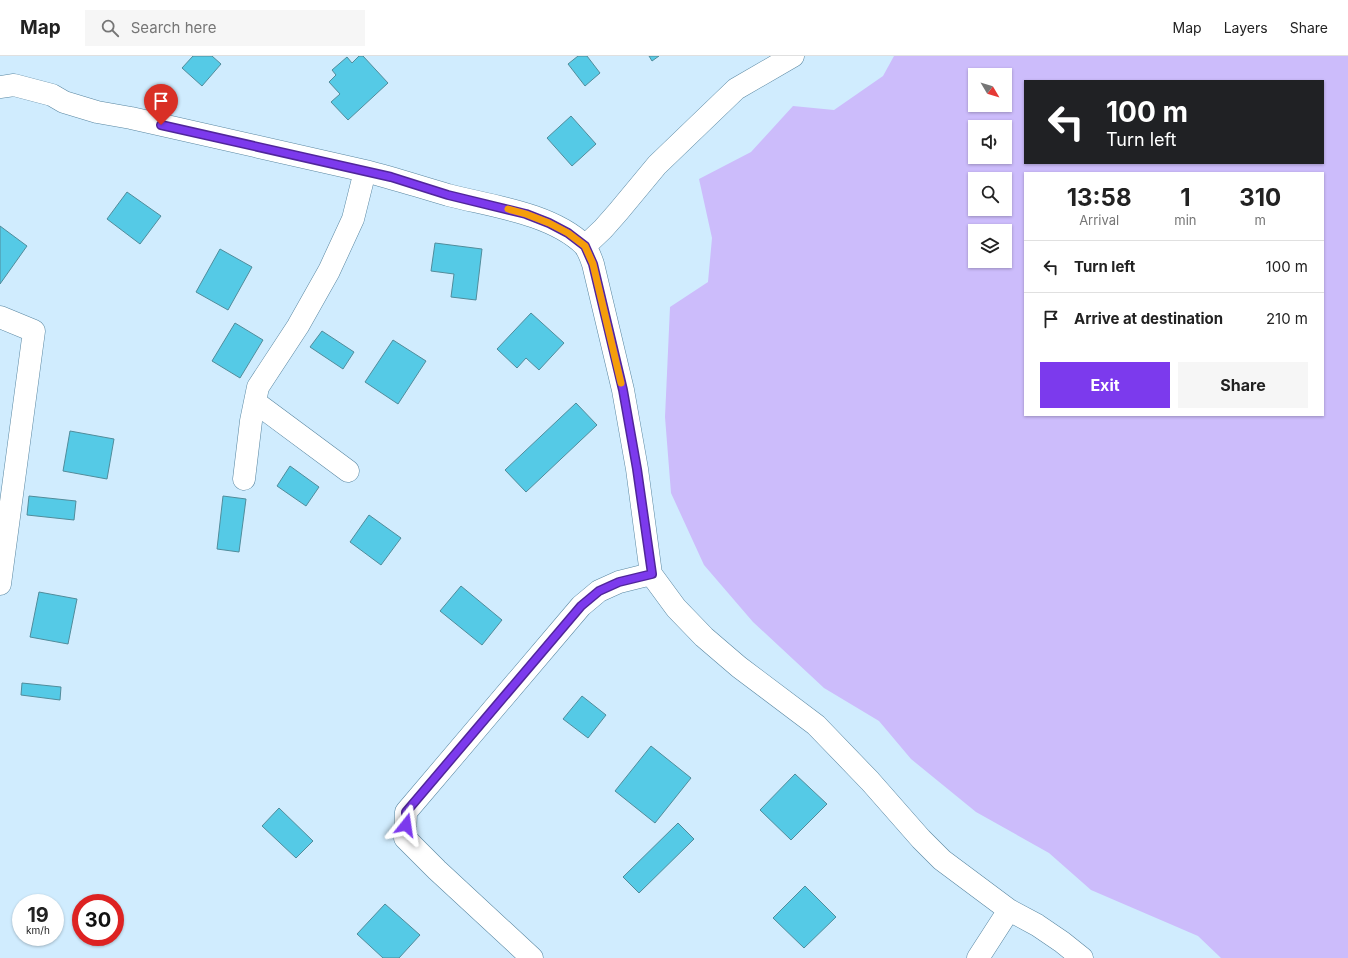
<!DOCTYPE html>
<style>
:root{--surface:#fff;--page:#f6f6f6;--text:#222;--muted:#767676;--line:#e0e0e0;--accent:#7c3aed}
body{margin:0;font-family:Inter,sans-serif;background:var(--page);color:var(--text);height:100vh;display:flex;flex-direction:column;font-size:15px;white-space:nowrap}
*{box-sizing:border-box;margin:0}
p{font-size:13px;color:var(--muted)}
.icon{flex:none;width:22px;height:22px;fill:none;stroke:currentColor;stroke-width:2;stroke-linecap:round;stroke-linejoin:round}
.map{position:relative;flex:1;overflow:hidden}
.panel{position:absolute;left:1024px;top:116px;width:300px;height:244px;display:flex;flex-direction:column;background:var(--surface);border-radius:0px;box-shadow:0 1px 3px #0004}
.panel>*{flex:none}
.banner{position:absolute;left:1024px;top:24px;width:300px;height:84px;border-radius:0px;box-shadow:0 1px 3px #0004;background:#202124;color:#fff;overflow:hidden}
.needle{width:26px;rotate:128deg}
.controls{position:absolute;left:968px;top:12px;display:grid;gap:8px}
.controls a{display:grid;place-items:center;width:44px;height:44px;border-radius:0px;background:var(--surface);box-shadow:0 1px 3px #0004;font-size:20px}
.speed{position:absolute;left:12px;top:838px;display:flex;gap:8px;font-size:20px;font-weight:700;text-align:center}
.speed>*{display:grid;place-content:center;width:52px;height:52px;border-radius:50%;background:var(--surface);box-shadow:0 1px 3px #0004;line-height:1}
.speed small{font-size:10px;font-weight:400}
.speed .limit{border:6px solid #d22;background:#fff;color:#111}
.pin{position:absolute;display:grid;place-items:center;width:34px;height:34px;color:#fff;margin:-41px -17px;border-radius:50% 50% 50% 0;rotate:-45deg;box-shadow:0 0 4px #0007}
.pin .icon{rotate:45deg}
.me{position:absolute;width:44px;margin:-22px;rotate:15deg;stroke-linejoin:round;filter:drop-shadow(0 0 3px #0008)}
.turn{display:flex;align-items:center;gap:14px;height:84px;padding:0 16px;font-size:18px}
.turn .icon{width:52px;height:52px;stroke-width:2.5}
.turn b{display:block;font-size:28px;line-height:34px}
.eta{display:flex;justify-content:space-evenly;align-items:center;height:68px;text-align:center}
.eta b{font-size:24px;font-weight:700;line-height:28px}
.primary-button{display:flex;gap:8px;margin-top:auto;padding:8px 16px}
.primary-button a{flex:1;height:46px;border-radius:0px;background:var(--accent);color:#fff;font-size:16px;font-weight:700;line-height:46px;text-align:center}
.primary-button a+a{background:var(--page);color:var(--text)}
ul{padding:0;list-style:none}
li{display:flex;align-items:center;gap:12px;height:52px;padding:0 16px;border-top:1px solid var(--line)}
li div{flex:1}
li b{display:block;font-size:15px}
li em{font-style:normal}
header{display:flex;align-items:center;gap:24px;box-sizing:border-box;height:56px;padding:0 20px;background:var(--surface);border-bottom:1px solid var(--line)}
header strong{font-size:19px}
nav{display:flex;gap:22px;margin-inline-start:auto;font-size:14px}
.search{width:280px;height:36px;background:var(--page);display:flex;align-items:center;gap:10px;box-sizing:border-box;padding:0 14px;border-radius:0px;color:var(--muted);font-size:15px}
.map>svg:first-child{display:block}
.water{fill:#ccbcfb;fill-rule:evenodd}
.building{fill:#55cae6;stroke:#518c9b}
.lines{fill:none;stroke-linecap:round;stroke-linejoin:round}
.minor-casing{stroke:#5886a1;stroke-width:23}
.minor{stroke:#fff;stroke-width:22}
.route-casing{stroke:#51269a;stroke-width:10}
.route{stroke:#7c3aed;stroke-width:7}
.slow{stroke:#f59e0b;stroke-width:7}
</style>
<header>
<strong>Map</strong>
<div class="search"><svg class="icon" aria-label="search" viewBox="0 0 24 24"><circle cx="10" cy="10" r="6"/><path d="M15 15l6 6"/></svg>Search here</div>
<nav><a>Map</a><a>Layers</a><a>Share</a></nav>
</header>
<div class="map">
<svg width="1348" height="902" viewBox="0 0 1348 902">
<rect width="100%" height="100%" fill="#d0ecfe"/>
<path class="water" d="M894,0H1348V902H1221L1198,880L1091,834L1049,797L976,756L911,703L879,665L824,632L753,566L704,509L671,437L665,361L670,251L708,226L712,182L699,123L751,96L793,50L834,54L883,20ZM975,19H1005V49H975ZM1025,25H1323V107H1025ZM975,71H1005V101H975ZM1025,117H1323V359H1025ZM975,123H1005V153H975ZM975,175H1005V205H975Z"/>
<path class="building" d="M193,0H212L221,8L202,30L182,12Z
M359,0H363L388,27L348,64L331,46L340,38L329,26L336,19L332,14L347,1L352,7Z
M578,0H587L600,17L585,30L568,8Z
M649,0H659L652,5Z
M571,60L596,88L572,110L547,82Z
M127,136L161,160L140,188L107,163Z
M0,170L27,190L0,228Z
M435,187L482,193L476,244L451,241L454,218L431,215Z
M220,193L252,211L228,254L196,236Z
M531,257L564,287L539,314L526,302L517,312L497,293Z
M235,267L263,284L240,322L212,305Z
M322,275L354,296L343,313L310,291Z
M393,284L426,305L398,348L365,326Z
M576,347L597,369L526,436L505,414Z
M70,375L114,383L107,423L63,415Z
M290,410L319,431L306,450L277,430Z
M29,440L76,445L74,464L27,459Z
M223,440L246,443L239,496L217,493Z
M369,459L401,482L381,509L350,486Z
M461,530L502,564L482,589L440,555Z
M39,536L77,543L68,588L30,581Z
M22,627L61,631L60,644L21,639Z
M582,640L606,659L588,682L563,663Z
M651,690L691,722L655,767L615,735Z
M795,718L827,748L791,784L760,754Z
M279,752L313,785L296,802L262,770Z
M678,767L694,783L639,837L623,821Z
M805,830L836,861L804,892L773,862Z
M385,848L420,879L399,902H383L357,878Z"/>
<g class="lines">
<defs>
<path id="minor" d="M0,31L14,29L52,39L64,46L97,56L131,62L365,115C393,122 420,131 448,139C490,150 551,157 584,189C588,194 591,202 593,208L623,334L637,413L651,518L676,552L704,581L739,611L816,669L870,725L921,783L942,804L1009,854L1037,869L1062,886L1082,902
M585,190L603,173L618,156L657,109L736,33L793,0
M0,261L34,275L0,528
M255,346L348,415
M244,423L251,365L258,331L298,270L329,215L353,163L365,115
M532,902L437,814L405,782L406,756L581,550L599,535L619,526L651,518
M978,902L1009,854"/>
</defs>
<use href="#minor" class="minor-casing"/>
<use href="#minor" class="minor"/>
</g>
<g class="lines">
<defs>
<path id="route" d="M161,69L391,121L448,139L526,158L549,167L568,177L585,190L593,208L623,334L637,413L652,518L619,526L599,535L581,550L406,756V769"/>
</defs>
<use href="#route" class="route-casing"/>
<use href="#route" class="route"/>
<path class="slow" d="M508,153L526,158L549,167L568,177L585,190L593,208L621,327"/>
</g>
</svg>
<div class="controls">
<a><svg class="needle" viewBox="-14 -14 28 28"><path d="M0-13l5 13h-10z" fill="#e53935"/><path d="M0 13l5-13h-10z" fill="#767676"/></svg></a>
<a><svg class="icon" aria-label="sound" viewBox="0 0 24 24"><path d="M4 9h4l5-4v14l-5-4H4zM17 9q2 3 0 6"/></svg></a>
<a><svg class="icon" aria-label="search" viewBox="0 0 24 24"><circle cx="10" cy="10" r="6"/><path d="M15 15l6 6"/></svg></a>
<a><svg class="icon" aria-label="layers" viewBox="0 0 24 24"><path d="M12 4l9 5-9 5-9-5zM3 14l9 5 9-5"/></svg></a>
</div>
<div class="speed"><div>19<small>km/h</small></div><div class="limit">30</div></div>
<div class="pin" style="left:161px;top:69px;background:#d93025"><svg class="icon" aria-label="arrive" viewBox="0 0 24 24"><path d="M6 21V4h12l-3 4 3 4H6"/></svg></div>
<svg class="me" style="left:406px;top:769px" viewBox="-20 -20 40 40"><path d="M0-17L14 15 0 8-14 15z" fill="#7c3aed" stroke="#fff" stroke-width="4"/></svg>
<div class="banner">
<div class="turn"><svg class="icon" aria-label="left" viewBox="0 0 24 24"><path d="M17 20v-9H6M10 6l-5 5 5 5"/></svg><div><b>100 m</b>Turn left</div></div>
</div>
<section class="panel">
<div class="eta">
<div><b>13:58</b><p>Arrival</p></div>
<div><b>1</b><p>min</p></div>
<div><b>310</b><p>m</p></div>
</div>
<ul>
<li><svg class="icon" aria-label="left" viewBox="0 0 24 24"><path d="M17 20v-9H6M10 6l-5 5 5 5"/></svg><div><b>Turn left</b></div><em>100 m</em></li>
<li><svg class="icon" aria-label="arrive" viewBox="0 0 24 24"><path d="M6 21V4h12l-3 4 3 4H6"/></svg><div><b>Arrive at destination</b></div><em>210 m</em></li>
</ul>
<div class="primary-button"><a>Exit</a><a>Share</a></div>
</section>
</div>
